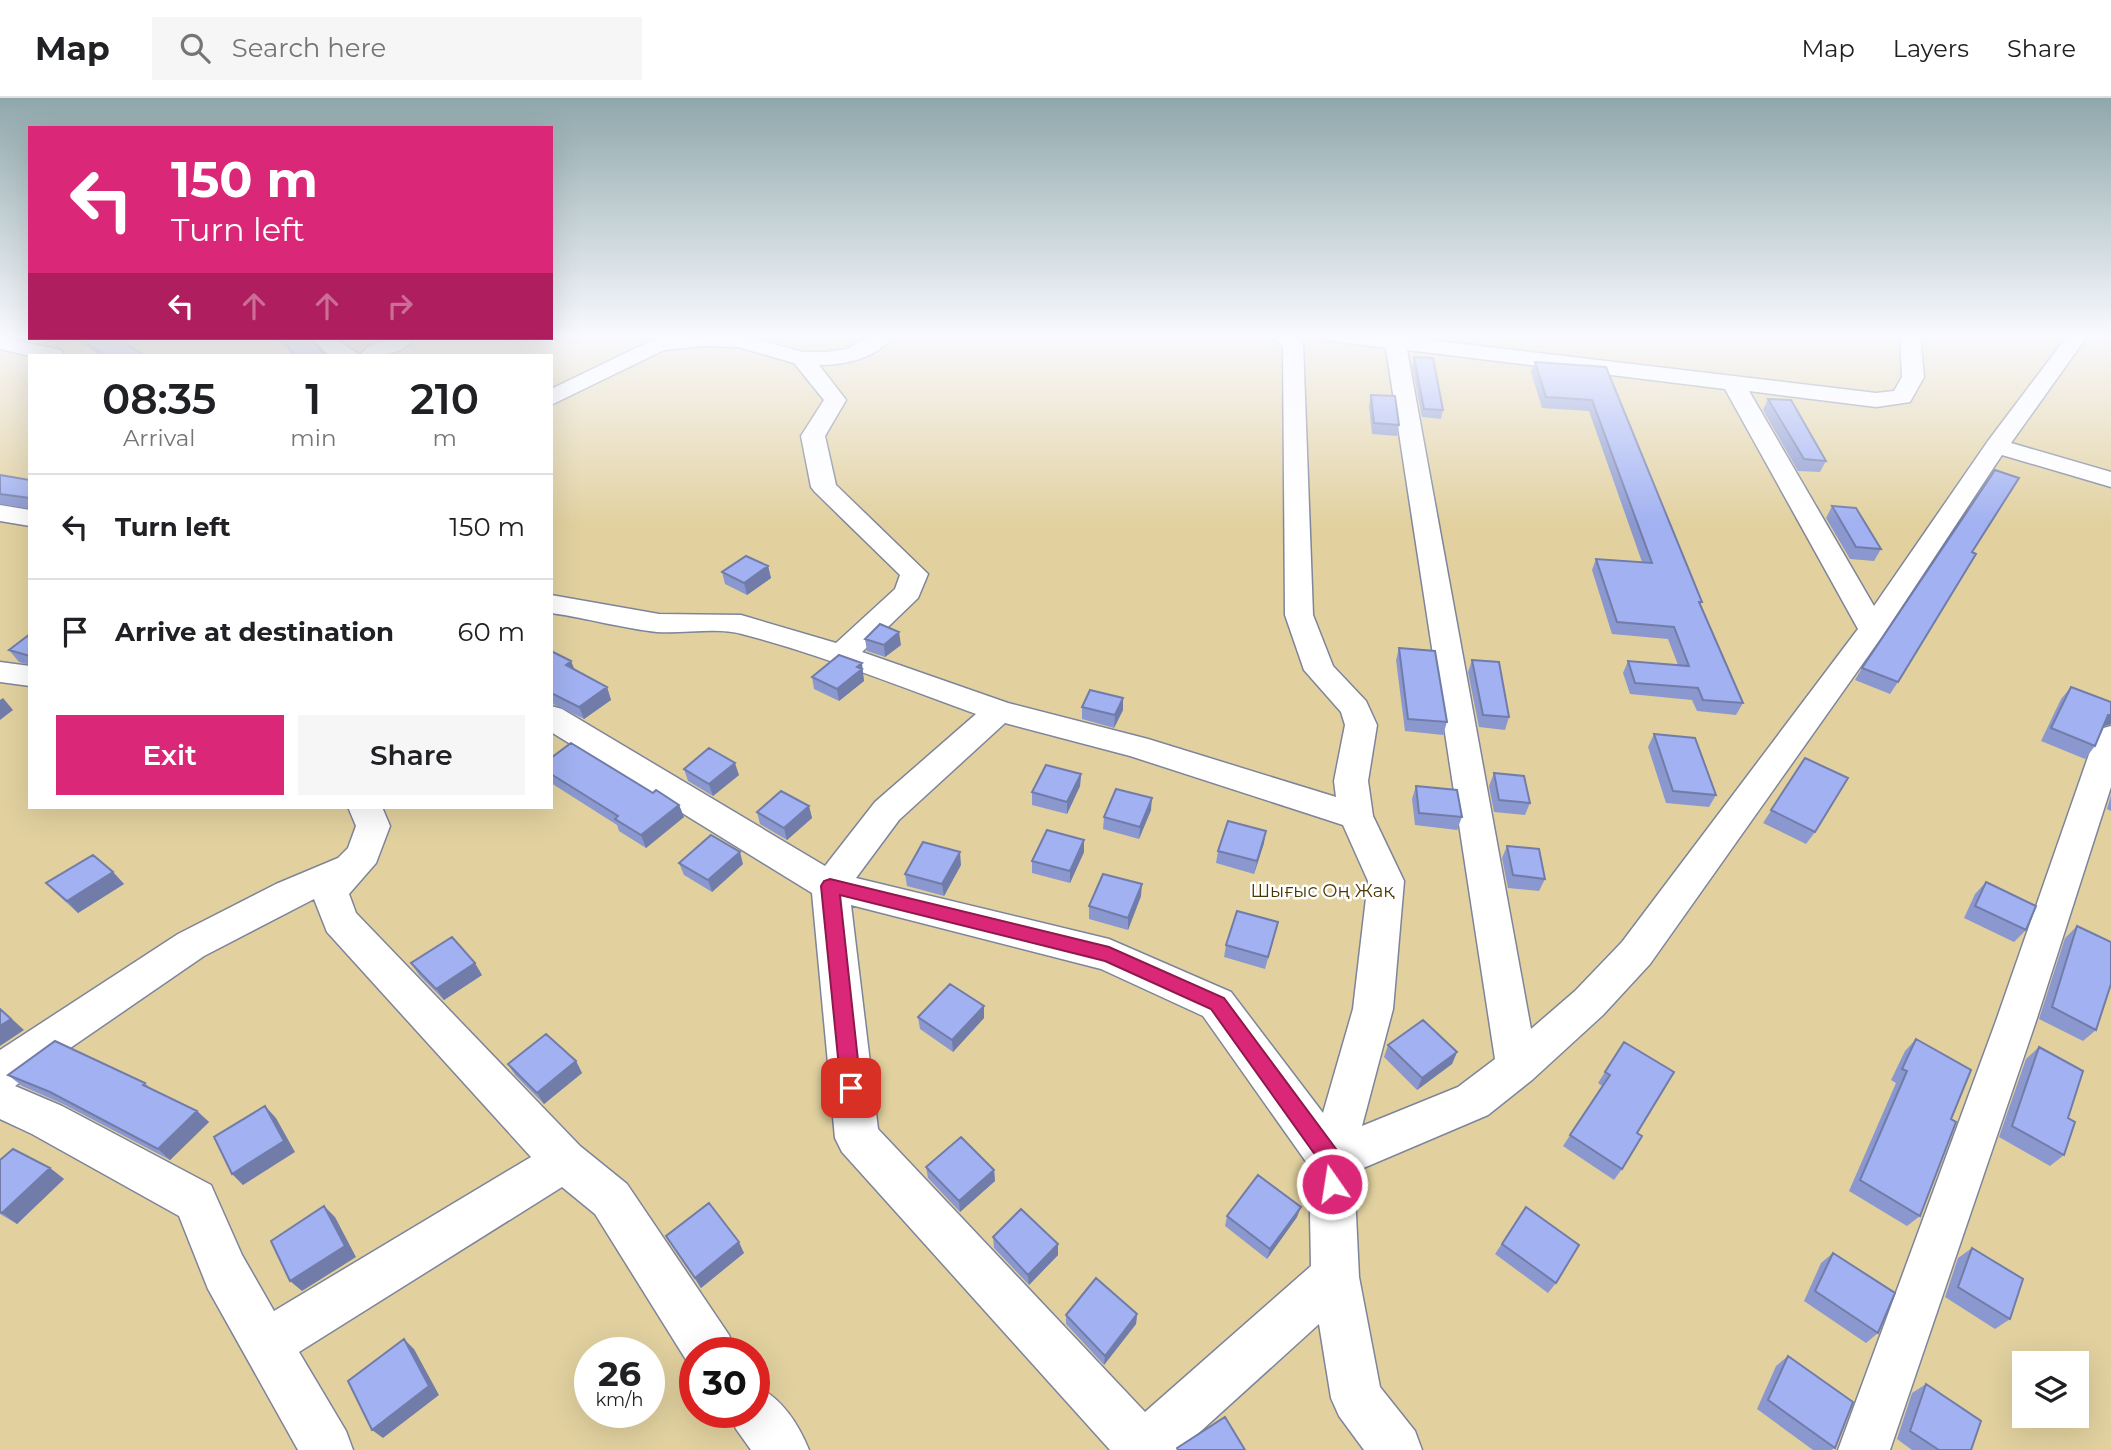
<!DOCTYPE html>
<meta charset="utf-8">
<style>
:root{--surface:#fff;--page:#f6f6f6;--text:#202124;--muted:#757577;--line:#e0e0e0;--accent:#db2777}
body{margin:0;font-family:Montserrat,sans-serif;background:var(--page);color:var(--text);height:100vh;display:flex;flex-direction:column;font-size:26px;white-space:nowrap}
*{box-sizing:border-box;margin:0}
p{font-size:23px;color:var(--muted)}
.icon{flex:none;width:38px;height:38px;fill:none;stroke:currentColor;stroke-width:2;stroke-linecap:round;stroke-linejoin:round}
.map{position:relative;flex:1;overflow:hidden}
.drawer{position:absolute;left:28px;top:256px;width:525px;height:455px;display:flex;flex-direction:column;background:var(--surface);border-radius:0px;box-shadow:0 7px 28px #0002}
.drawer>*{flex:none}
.hud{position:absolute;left:28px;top:28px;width:525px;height:214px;border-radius:0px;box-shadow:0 7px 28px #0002;background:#db2777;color:#fff;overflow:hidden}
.buttons{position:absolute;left:2012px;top:1253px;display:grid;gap:14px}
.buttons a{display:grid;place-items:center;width:77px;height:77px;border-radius:0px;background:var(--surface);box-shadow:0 7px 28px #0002;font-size:35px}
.speed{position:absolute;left:574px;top:1239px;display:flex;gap:14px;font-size:35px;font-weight:700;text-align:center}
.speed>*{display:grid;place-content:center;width:91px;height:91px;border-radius:50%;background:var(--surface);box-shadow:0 7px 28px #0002;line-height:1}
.speed small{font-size:18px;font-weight:400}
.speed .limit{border:10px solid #d22;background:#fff;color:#111}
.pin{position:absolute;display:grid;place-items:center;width:60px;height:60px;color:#fff;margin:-30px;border-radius:14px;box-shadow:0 4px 10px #0006}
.me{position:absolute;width:77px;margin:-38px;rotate:347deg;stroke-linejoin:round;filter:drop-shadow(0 0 5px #0008)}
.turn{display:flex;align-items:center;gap:24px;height:147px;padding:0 28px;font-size:32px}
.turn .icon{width:91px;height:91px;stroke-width:2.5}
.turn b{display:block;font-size:49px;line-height:60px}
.lanes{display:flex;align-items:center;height:66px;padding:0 28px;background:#0003;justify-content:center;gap:35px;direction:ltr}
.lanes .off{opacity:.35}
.eta{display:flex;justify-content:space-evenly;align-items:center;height:119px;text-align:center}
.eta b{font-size:42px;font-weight:600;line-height:49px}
.button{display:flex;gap:14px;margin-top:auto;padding:14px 28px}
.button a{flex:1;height:80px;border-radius:0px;background:var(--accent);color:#fff;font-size:28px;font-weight:600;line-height:80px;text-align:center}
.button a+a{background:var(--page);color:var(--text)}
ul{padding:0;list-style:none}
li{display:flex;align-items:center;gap:21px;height:105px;padding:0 28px;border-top:2px solid var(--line)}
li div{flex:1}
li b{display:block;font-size:26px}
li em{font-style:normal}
header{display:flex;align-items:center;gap:42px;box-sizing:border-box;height:98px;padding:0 35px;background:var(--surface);border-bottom:2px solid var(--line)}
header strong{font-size:33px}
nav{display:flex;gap:38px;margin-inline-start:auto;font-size:24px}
.search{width:490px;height:63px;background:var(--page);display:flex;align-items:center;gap:18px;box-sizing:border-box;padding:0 24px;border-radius:0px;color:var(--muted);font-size:26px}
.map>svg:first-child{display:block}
.green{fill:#e2d19f;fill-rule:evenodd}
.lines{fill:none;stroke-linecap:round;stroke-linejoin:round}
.minor-casing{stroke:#7e849a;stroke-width:3}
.minor{fill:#fff;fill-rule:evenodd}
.wall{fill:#8a98cf}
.shaded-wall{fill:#717ca9}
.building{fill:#a1b1f1;stroke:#717ca9;stroke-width:2}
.route{fill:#db2777;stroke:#8e194d;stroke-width:2}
.labels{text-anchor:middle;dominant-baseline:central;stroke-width:5;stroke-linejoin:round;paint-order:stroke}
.park-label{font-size:18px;fill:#493900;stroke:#fff}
</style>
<header>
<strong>Map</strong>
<div class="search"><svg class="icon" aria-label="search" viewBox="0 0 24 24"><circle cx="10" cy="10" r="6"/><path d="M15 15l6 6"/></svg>Search here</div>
<nav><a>Map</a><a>Layers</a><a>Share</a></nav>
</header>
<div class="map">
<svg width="2111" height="1352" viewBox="0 0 2111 1352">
<rect width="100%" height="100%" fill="#f2f5fe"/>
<path class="green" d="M0,237H30V240H551V237H2111V1352H0ZM30,257H551V709H30ZM590,1255H649V1314H590ZM695,1255H754V1314H695ZM2025,1265H2077V1318H2025Z"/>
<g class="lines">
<defs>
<path id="minor" d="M663,237H739L803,254H826L847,251L872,237H894C878,260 846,267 819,267L846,302L825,338L836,387L928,476L918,500L862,554L1008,605L1148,641L1336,699L1334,683L1345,627L1341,614L1304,572L1285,517L1283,248L1268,237C1280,236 1295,234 1303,245L1313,517L1333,568L1366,603L1377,627L1368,683L1373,718L1404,783L1393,911L1362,1028L1458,989L1495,961L1386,250L1332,243L1325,241L1322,237H1404L1405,239L1876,295L1894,293L1902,279L1900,237H1920L1924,279L1910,304L1876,309L1749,293L1874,508L1988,343L2068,237H2088L2011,345L2111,374V389L2002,357L1883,537L1650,866L1603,917L1532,982L1488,1017L1354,1074L1359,1179L1380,1289L1415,1333L1422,1352H1364L1339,1318L1331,1300L1319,1226L1180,1352H1110L842,1054L835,1040L812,795L551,634V608L562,611L825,768L875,704L976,616C899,588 822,557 742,536C716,529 684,536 657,534C621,530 587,520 551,515V497L659,516L741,517L836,545L895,491L900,477L815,394L811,389L801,338L824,302L794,265L738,249L703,248L664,252L551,307V291ZM1407,252L1725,291L1858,531L1622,844L1575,893L1531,931ZM1005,625L1130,658L1343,727L1368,783L1353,911L1323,1015L1231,894L1109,841L856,780L899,722ZM851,807L1101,871L1203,918L1309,1068L1311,1168L1145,1314L878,1031Z
M0,239L61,252L64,257L30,258L0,251Z
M312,240H334L360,257C373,240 396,239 415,240C398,264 357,257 331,257L325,254Z
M0,407L30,412V428L0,423Z
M0,564L30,568V588L0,584Z
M2111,628V689L2036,923L1890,1352H1838L1996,923L2095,639L2100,631Z
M348,709H382L390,728L376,765L349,796L356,815L580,1048L627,1086L729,1237L736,1255H695L693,1273L595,1116L562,1089L299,1254L346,1333L353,1352H298L208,1191L179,1118L32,1036L0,1021V952L178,836L276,786L338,760L348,750L356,728ZM314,801L327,834L531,1059L274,1213L242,1157L211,1087L62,1008L15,988L204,858Z
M754,1287C781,1299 798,1325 809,1352H751L736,1331L729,1314H754Z"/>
</defs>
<use href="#minor" class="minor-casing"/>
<use href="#minor" class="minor"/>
</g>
<path class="wall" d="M74,240H117L144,257H100Z
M277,240H310L325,257H293Z
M1414,259L1443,312L1441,321L1422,319L1412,268Z
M1535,264L1606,269L1702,504L1700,507L1743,605L1736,617L1697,613L1692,602L1630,596L1623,575L1628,563L1678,567L1668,541L1612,536L1592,472L1596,461L1642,464L1589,313L1542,310L1531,274Z
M1371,297L1399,327L1397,338L1372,336L1369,308Z
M1768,301L1826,363L1820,374L1798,373L1763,312Z
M0,377L30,382V411L0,406Z
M1832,408L1881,451L1874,463L1850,461L1826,420Z
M1972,454L1898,584L1890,596L1855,582L1862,570Z
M768,468L771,480L747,497L725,486L722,474Z
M30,536V567L19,564L9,552Z
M865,541L901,547L885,559L867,553Z
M1399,550L1447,624L1443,637L1405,633L1396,562Z
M551,553L571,563L574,572L607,589L611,602L584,621L551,605Z
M1472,562L1509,619L1505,632L1479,629L1468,574Z
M863,577L864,583L839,603L814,591L812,579Z
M2071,589L2111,604V626L2104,628L2095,648L2085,661L2041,643L2061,601Z
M1082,609L1123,612L1114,630L1082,621Z
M1654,636L1716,697L1709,709L1666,705L1648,649Z
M551,660L653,695L679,707L684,719L646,750L619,733L617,727L551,685Z
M1805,660L1815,734L1806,746L1763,725Z
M684,671L739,677L713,698L688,683Z
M1494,675L1530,705L1525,717L1494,714L1489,688Z
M1081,676L1080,688L1067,716L1032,707V694Z
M1416,688L1462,719L1457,732L1415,727L1412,701Z
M2111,697V713L2107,711Z
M809,708L812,720L787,742L760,726L757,714Z
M1151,712L1139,741L1103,731L1104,719Z
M1264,745L1254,776L1216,765L1218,753Z
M1507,748L1545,781L1539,793L1508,790L1502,760Z
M1084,754L1070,785L1032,775V763Z
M679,765L743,766L712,794L684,777Z
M961,767L944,798L907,788L905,776Z
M113,774L124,786L78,815L58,797L46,785Z
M1986,784L2026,832L2014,844L1964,820L1975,796Z
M1141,798L1128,832L1089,821V808Z
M2077,828L2096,932L2083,943L2039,921L2065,840Z
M1275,836L1265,871L1224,859L1226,847Z
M411,865L482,877L444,902L419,877Z
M918,919L984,920L953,954L920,931Z
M1916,941L1951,1021L1920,1118L1907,1128L1849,1093L1896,985L1891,982L1905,953Z
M1624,944L1622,1071L1614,1082L1563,1048L1602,988L1598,985Z
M1388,947L1457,954L1452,966L1417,992L1384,959Z
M2039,949L2068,1020L2064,1057L2050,1068L1999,1039L2026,961Z
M576,963L582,975L544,1006L515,977L508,966Z
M8,977L145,985L151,991L197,1013L209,1024L170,1062L63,1006L22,988Z
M0,1062L50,1070L64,1081L17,1126L0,1116Z
M926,1069L994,1072L995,1083L960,1114L928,1080Z
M1526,1109L1556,1185L1548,1195L1495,1156Z
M1227,1118L1297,1119L1267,1161L1225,1128Z
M666,1138L744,1155L701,1190Z
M993,1139L1058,1146V1157L1029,1187L994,1150Z
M1972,1150L2010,1221L1995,1231L1945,1199L1958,1160Z
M1833,1155L1878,1235L1866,1245L1804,1203L1821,1165Z
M1137,1216L1136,1226L1104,1267L1066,1226V1217Z
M1788,1258L1835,1350L1831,1352H1813L1757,1311L1776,1268Z
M1926,1286L1971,1352H1912L1897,1341L1912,1295Z"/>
<path class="shaded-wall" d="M768,468L771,480L747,497L744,485Z
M899,534L901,547L885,559L884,547Z
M571,563L576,575L566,567Z
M862,565L864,583L839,603L837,591Z
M607,589L611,602L584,621L579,609Z
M3,600L13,612L0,622V602Z
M1123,600V612L1114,630L1115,617Z
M2108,617H2111V626L2098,630Z
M735,665L739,677L713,698L709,686Z
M1081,676L1080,688L1067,716V704Z
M1152,700L1151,712L1139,741L1140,729Z
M679,707L684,719L646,750L641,737Z
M809,708L812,720L787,742L784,730Z
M1266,733L1264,745L1254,776L1257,763Z
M1084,742V754L1070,785V773Z
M740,754L743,766L712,794L708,782Z
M960,754L961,767L944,798L942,786Z
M113,774L124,786L78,815L67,803Z
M1142,786L1141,798L1128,832V820Z
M475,865L482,877L444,902L436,891Z
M984,908V920L953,954L952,942Z
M0,910L24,932L0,948Z
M1457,954L1452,966L1417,992L1422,980Z
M576,963L582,975L544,1006L537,995Z
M265,1008L276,1020L295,1054L243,1087L232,1076Z
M197,1013L209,1024L170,1062L158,1051Z
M50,1070L64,1081L17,1126L2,1115Z
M994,1072L995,1083L960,1114L959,1103Z
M324,1108L335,1119L356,1159L302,1193L290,1183Z
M1301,1109L1297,1119L1267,1161L1270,1151Z
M739,1144L744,1155L701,1190L695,1180Z
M1058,1146V1157L1029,1187L1028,1177Z
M1137,1216L1136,1226L1104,1267L1105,1258Z
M404,1241L414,1251L439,1297L383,1340L372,1332Z"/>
<path class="building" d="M79,240H117L144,257H105Z
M279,240H310L324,256L318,257H295Z
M1414,259L1433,260L1443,312L1424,311Z
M1535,264L1606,269L1702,504H1699L1743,605L1703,602L1698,590L1635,585L1628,563L1689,568L1674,529L1617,524L1596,461L1652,465L1592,302L1546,299Z
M1371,297L1395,298L1399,327L1374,325Z
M1768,301L1791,302L1826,363L1804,361Z
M1995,372L2019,380L1972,454L1976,456L1898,584L1862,570Z
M0,377L30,382V400L0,396Z
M1832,408L1856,410L1881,451L1856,449Z
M746,458L768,468L744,485L722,474Z
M880,526L899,534L884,547L865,541Z
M30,536V558L9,552Z
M1399,550L1435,553L1447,624L1408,621Z
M551,553L571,563L566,567L607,589L579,609L551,595Z
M839,557L862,565L857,569L862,571L837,591L812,579Z
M1472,562L1499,564L1509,619L1483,617Z
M2071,589L2111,604V617H2108L2095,648L2051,630Z
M1090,592L1123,600L1115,617L1082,609Z
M1654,636L1695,640L1716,697L1673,693Z
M571,645L653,695L656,692L679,707L641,737L615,721L618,718L551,676V660Z
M709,650L735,665L709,686L684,671Z
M1805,660L1848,680L1815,734L1771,712Z
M1046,667L1081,676L1067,704L1032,694Z
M1494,675L1524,678L1530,705L1499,702Z
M1416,688L1457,692L1462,719L1419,715Z
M1116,691L1152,700L1140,729L1104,719Z
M781,693L809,708L784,730L757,714Z
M1228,723L1266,733L1257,763L1218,753Z
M1047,732L1084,742L1070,773L1032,763Z
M711,737L740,754L708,782L679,765Z
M923,744L960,754L942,786L905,776Z
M1507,748L1539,751L1545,781L1513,777Z
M93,757L113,774L67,803L46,785Z
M1103,776L1142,786L1128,820L1089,808Z
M1986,784L2036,808L2026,832L1975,808Z
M1237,813L1278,824L1268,859L1226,847Z
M2077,828L2111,844V886L2096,932L2052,909Z
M452,839L475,865L436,891L411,865Z
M950,886L984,908L952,942L918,919Z
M0,911L11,921L0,928Z
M1423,922L1457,954L1422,980L1388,947Z
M546,936L576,963L537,995L508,966Z
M1916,941L1971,972L1951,1021L1956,1024L1920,1118L1860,1082L1907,973L1902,971Z
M55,943L145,985L143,987L197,1013L158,1051L50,994L8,977Z
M1624,944L1674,974L1637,1035L1642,1038L1622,1071L1570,1037L1610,977L1605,974Z
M2039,949L2083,973L2068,1020L2075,1024L2064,1057L2012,1028Z
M265,1008L284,1043L232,1076L214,1039Z
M961,1039L994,1072L959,1103L926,1069Z
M13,1051L50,1070L2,1115L0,1114V1062Z
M1258,1077L1301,1109L1270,1151L1227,1118Z
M709,1105L739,1144L695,1180L666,1138Z
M324,1108L345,1148L290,1183L271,1143Z
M1526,1109L1579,1147L1556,1185L1502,1146Z
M1021,1111L1058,1146L1028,1177L993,1139Z
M1972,1150L2023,1181L2010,1221L1958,1189Z
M1833,1155L1895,1195L1878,1235L1815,1193Z
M1096,1180L1137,1216L1105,1258L1066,1217Z
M404,1241L429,1288L372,1332L348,1283Z
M1788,1258L1853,1304L1835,1350L1768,1302Z
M1926,1286L1981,1323L1971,1352H1939L1910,1333Z
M1225,1319L1245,1352H1178L1177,1350Z"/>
<linearGradient id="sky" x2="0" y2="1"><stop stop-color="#8fa7ab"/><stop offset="0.56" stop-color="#f9faff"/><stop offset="1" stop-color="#f9faff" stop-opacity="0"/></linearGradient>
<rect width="2111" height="426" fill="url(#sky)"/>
<path class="route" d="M830,781L1109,849L1224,900L1339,1055C1344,1066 1345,1082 1340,1093L1332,1096L1324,1093L1321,1086V1065L1211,911L1105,863L840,797L861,990L859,996L851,999L844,996L841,990L821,788L824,783Z"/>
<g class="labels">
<g class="park-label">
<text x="1322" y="793">Шығыс Оң Жақ</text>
</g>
</g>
</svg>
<div class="buttons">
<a><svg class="icon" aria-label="layers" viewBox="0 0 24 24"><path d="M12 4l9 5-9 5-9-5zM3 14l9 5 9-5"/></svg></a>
</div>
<div class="speed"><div>26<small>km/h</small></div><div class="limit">30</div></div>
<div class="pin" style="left:851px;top:990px;background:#d93025"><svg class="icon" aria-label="arrive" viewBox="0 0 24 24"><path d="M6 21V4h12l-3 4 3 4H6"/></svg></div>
<svg class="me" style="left:1332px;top:1086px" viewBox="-20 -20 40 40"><circle r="17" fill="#db2777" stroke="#fff" stroke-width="3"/><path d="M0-11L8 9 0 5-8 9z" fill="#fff"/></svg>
<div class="hud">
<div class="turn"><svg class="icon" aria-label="left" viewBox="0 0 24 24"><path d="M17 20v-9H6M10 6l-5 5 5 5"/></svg><div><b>150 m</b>Turn left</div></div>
<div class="lanes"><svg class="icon" aria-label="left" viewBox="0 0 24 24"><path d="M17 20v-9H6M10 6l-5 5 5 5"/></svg><svg class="icon off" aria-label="ahead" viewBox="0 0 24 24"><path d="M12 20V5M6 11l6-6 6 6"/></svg><svg class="icon off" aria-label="ahead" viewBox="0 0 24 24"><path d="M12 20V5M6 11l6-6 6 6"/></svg><svg class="icon off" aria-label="right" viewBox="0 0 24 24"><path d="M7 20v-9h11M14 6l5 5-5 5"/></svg></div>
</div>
<section class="drawer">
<div class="eta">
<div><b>08:35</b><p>Arrival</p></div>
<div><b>1</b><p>min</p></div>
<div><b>210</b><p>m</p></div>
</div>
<ul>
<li><svg class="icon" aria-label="left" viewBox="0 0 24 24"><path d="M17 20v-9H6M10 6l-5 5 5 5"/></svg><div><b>Turn left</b></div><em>150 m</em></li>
<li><svg class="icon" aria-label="arrive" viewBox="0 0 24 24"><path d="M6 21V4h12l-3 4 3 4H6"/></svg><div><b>Arrive at destination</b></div><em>60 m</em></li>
</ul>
<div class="button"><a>Exit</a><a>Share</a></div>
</section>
</div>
